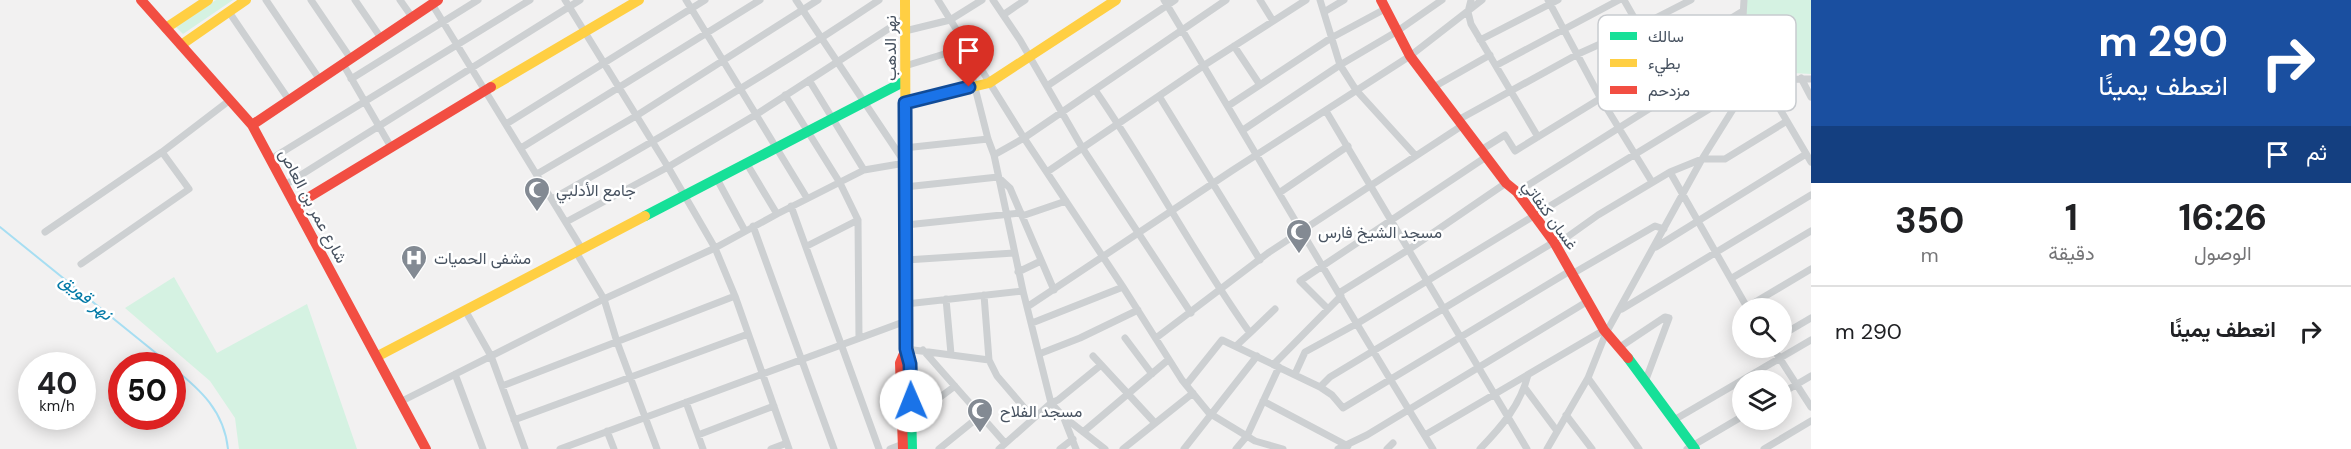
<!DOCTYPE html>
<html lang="ar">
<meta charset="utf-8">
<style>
:root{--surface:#fff;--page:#f2f2f2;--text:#202124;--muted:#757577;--line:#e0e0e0}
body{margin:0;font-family:"DM Sans",Vazirmatn,sans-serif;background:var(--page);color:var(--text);direction:rtl;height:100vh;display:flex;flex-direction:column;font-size:22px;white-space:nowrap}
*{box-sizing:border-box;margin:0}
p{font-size:20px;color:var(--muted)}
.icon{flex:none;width:33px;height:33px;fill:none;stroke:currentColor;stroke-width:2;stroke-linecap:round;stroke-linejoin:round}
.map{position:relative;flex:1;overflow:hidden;direction:ltr}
.panel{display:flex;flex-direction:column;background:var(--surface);width:540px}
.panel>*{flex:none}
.top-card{background:#1a4fa0;color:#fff;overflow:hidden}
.tools{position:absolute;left:1732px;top:298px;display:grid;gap:12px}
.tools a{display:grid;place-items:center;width:60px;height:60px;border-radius:50%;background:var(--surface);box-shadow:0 3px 15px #0003;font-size:30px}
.speed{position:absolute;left:18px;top:352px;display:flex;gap:12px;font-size:30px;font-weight:700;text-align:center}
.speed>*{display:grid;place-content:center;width:78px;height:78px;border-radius:50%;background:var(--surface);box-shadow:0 3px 15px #0003;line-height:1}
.speed small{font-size:15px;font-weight:400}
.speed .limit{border:9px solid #d22;background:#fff;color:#111}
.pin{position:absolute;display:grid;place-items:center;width:51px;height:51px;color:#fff;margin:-62px -26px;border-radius:50% 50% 50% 0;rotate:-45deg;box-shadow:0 0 6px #0007}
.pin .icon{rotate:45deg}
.me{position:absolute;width:66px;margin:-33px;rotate:359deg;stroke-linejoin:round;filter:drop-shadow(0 0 4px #0008)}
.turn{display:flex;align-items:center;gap:21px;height:126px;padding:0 24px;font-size:27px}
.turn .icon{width:78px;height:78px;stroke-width:2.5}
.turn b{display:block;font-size:42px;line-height:51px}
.then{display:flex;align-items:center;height:57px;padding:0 24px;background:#0003;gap:12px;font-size:22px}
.eta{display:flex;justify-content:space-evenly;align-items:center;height:102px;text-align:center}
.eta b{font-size:36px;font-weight:700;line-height:42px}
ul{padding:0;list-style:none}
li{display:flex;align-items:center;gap:18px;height:90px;padding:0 24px;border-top:2px solid var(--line)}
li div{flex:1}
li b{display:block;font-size:22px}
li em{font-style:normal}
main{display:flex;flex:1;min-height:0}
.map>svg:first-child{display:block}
.green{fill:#d5f2e2}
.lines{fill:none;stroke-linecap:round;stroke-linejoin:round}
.stream{stroke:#a7def2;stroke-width:2}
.street{stroke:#cdd0d2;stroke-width:7}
.fast{stroke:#16e098;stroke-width:10}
.slow{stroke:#ffcf43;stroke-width:10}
.jam{stroke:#f24e42;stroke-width:10}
.route-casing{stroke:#114b97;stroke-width:15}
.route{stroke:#1a73e8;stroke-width:10}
.labels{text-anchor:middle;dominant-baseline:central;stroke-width:5;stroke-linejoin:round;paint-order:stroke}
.street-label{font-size:16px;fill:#475260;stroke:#fff}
.poi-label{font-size:16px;fill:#475260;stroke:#fff;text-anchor:start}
.water-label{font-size:18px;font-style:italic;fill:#047aa7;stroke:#fff}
.key{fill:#fff;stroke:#c8cbcf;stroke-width:1.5}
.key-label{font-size:16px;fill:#475260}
</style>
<main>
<section class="panel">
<div class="top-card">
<div class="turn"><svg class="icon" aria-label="right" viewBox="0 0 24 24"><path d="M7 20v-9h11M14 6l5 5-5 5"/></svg><div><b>290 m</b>انعطف يمينًا</div></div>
<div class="then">ثم<svg class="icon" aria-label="arrive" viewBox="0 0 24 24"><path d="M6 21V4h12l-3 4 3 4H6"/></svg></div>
</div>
<div class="eta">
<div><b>16:26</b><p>الوصول</p></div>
<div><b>1</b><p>دقيقة</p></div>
<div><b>350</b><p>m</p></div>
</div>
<ul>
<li><svg class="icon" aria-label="right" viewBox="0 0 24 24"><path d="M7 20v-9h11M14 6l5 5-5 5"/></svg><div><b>انعطف يمينًا</b></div><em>290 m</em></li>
</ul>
</section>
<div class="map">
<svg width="1811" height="449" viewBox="0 0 1811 449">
<rect width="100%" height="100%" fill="#f2f1f1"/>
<path class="green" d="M216,0H233L183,34L176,27Z
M1743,0H1811V74L1740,70Z
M174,277L217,353L307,304L357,449H239L235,418L210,381L125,308Z"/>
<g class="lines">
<path class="stream" d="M0,227L172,366
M172,367C201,390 224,411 228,449"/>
<path class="street" d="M266,0L320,80
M311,0L351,59
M355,0L381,38
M400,0L412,17
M565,0L668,167L715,248L735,296L789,449
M686,0L807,198
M938,0L1024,138L1123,287L1182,380L1209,413L1255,441L1283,449
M993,0L1020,40L1083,149L1191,313
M1164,0C1254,149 1341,301 1433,449
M1260,0L1273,21
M1320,0L1340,65L1356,90L1416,156
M1471,0L1468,12L1471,24L1538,137
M1548,0L1601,99L1652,182
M1624,0L1676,91
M432,4L582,249
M229,12L289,100
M1324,12L1344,0
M1003,15L1025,0
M905,31L950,20L982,0
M1480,40L1558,0
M1234,46L1260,85
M971,53L968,60L988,139L994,155L1023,291
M343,64L391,147
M1497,65L1619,0
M905,66L967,47
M1801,78L1811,97
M351,79L478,0
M809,80L864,170
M1760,85L1774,99L1811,162
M1047,86L1175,0
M1432,88L1490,55
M1095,90C1150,169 1194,255 1250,333L1236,346
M785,95L840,183L858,220L859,338
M1159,96L1260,260
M1228,106L1331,38L1385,9
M1326,111L1527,449
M1458,120L1578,54L1638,27L1691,0
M506,124L705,0
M1243,130L1340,65L1396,32L1442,0
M521,148L760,0
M904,148L988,139
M1481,150L1505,135L1515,151L1743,11
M994,155L1024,138L1226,0
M271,159L530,0
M747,164L777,214
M1047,172L1203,66L1306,0
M1670,172L1748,309
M537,174L636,116L818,0
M717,179L745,231
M285,185L580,0
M905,187L998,177L1010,188L1054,290
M1517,192L1741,51
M1279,193L1348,146
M552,199C663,137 773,71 879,0
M791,206L879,449
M1022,216L1066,201
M566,222L668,167L757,114L905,18
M906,225L1021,213
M753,226L834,449
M45,232L162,152L230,100
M1556,245L1598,215L1670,172L1702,159H1725L1787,121
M807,246L858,220
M1656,247L1806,154
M576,252L604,299L617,342L657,449
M906,260L1014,253
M81,264L189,189L162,152
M1018,272L1041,261
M1572,274L1655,226L1664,229
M1732,278L1811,231
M1339,293L1408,250L1506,183
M984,295L989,360
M946,299L951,354
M906,304L1023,291L1027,307L1233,170L1410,56L1482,0
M1027,307L1051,403L1063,416L1076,449
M1747,307L1811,269
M1328,309L1300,281L1486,157
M1622,309L1811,195
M465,310L491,356L525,449
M1032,323L1123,287
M1250,333L1275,309
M1782,335L1811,318
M1125,338L1152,374
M1156,338L1268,253L1463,125
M1620,347L1665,317L1669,318L1645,382
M1773,348L1811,407
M906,349L989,360L997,376L1033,418
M923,350L1005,443
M1039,354L1080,338L1138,310
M1093,356L1155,423
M1274,364L1341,296
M455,374L483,449
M1295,374L1305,352L1358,323L1729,97C1753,84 1784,78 1811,79
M1588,378L1639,449
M1186,385L1222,340L1320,387L1332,395L1343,408L1570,271
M502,386L735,296
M1320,387L1330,377L1554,242
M1525,388L1557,431
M1782,393L1811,376
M402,401L604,299L715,248L777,214L864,170L905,163L796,0
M1263,401L1348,446
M686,402L703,449
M1566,415L1592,449
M1064,417L1105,449
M911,419L955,386
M514,420L748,334
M1674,420L1811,340
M607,431L614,449
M1083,432L1168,360
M698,435L774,406
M1425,435L1604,330
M560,449L906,321
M771,449L787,443
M890,449L903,444
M939,449L981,415
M999,449L1051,403L1058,400L1101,365
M1060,449L1073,439
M1123,449L1193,393
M1184,449L1257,356
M1236,449L1247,436L1279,367
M1338,449L1367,435L1588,301
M1387,449L1393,443
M1480,449C1501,427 1520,406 1528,375
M1547,449L1588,378L1606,333L1702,159L1747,87L1740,67L1744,0
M1687,449L1743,416
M1764,449L1811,421"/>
<path class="fast" d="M645,216L905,81
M906,284V349L910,364L912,449
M1628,358L1695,449"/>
<path class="slow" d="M905,0L906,284
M166,28L208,0
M181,45L246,0
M491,87L639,0
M905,103L989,83L1116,0
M378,356L645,216"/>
<path class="jam" d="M141,0L252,125L426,449
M1381,0L1410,56L1506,183L1517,192L1554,242L1604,330L1628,358
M252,125L438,0
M296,205L491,87
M903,449L900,363L906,349"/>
</g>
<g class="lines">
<defs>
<path id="route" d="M911,401L910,364L906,349L905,103L969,87"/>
</defs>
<use href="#route" class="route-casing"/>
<use href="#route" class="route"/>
</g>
<defs>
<symbol id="mosque-pin" viewBox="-11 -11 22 30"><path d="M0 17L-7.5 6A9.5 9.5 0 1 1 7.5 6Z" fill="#838a93" stroke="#fff"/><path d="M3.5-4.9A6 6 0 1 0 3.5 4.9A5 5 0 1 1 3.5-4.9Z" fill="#fff"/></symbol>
<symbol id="hospital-pin" viewBox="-11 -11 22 30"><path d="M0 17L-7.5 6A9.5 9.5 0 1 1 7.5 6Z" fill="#838a93" stroke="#fff"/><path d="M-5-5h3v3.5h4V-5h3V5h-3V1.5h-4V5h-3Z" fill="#fff"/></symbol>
</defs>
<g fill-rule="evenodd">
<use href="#mosque-pin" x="522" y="175" width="30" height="40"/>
<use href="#mosque-pin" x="1284" y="217" width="30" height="40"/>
<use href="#hospital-pin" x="399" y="243" width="30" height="40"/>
<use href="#mosque-pin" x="965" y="396" width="30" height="40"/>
</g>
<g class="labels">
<g class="street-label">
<text transform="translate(890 48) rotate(-90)">نهر الدهب</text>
<text transform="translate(313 206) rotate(62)">شارع عمر بن العاص</text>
<text transform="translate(1550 215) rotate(54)">غسان كنفاتي</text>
</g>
<g class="poi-label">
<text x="556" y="190">جامع الأدلبي</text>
<text x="1318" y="232">مسجد الشيخ فارس</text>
<text x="434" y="258">مشفى الحميات</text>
<text x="1000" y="411">مسجد الفلاح</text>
</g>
<g class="water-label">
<text transform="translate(86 297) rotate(39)">نهر قويق</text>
</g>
</g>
<rect x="1598" y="15" width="198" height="96" rx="9" class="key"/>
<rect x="1610" y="32" width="27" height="8" fill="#16e098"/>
<rect x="1610" y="59" width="27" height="8" fill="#ffcf43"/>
<rect x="1610" y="86" width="27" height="8" fill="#f24e42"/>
<g class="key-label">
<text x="1648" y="42">سالك</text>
<text x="1648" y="69">بطيء</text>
<text x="1648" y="96">مزدحم</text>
</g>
</svg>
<div class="tools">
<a><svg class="icon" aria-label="search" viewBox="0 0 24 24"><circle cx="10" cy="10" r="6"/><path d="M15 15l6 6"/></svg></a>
<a><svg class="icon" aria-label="layers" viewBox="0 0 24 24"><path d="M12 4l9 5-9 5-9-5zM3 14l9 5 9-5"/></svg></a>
</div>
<div class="speed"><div>40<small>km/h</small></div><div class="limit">50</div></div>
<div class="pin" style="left:969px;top:87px;background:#d93025"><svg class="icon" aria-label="arrive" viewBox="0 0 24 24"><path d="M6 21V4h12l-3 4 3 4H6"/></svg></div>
<svg class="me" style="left:911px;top:401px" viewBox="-20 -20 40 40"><circle r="19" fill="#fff"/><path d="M0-13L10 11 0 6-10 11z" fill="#1a73e8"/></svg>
</div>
</main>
